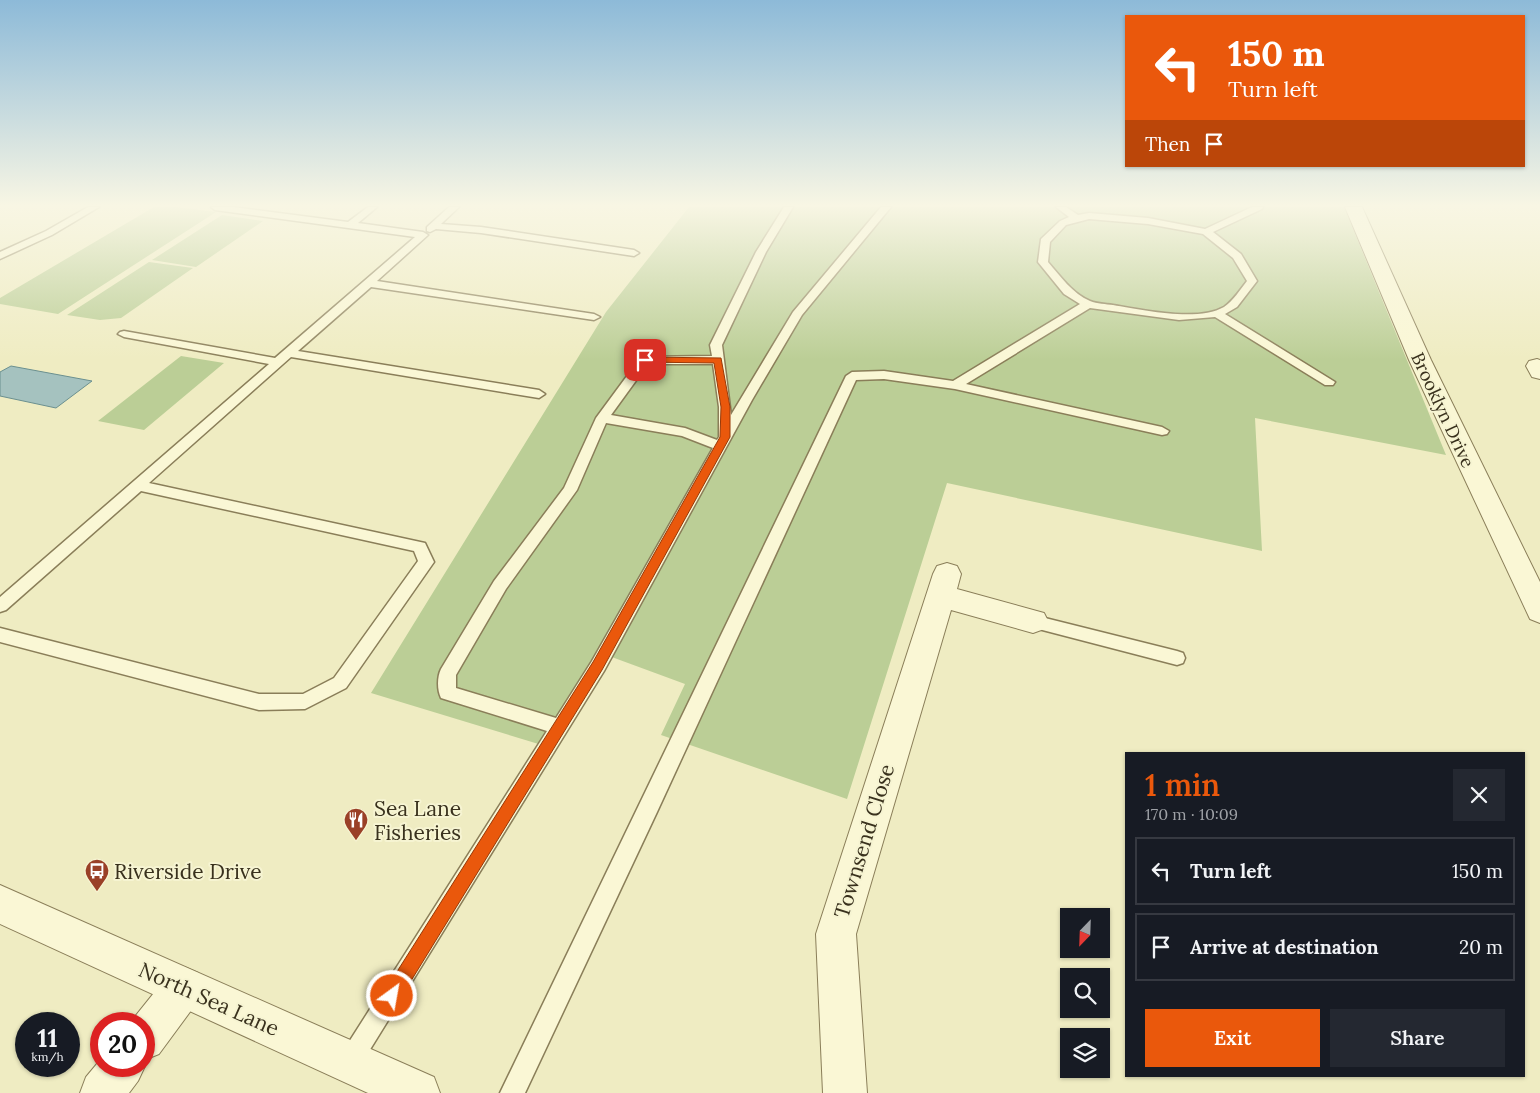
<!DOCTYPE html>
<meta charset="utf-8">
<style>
:root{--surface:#171b24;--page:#242831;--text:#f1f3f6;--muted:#9ea1a6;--line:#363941;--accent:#ea580c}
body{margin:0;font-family:Lora,serif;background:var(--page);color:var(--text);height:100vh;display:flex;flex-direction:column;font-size:19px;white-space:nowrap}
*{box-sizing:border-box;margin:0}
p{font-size:16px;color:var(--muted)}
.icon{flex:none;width:28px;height:28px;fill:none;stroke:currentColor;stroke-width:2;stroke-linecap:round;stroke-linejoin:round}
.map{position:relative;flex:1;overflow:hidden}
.sheet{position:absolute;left:1125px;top:752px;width:400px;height:325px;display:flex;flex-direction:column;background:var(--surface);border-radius:0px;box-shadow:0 1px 4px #0004}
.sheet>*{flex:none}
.hud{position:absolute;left:1125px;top:15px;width:400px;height:152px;border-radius:0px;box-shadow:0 1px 4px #0004;background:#ea580c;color:#fff;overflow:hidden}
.needle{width:32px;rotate:203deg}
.controls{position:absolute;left:1060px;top:908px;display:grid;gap:10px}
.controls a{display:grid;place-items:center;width:50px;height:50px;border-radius:0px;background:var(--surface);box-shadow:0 1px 4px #0004;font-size:25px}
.speed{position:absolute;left:15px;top:1012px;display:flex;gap:10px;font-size:25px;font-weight:700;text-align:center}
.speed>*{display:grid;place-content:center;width:65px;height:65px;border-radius:50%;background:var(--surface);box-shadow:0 1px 4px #0004;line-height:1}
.speed small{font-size:12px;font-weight:400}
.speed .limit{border:8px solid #d22;background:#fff;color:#111}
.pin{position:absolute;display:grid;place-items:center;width:42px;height:42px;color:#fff;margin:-21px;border-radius:10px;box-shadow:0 2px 8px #0006}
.me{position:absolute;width:55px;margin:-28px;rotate:32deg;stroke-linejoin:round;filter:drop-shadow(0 0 4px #0008)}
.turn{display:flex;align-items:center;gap:18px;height:105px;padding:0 20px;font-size:22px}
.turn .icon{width:65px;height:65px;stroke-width:2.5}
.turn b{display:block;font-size:35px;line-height:42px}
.then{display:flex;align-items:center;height:48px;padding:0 20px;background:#0003;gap:10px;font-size:19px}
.round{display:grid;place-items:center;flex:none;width:52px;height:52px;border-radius:0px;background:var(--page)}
.headline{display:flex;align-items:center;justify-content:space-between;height:85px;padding:0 20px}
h1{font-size:30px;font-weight:600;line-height:38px;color:var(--accent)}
.primary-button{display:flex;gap:10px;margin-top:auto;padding:10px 20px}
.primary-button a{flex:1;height:58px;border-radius:0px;background:var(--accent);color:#fff;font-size:20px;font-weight:600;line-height:58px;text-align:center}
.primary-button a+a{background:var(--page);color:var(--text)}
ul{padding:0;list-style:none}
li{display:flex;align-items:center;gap:15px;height:68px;margin:0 10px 8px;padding:0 10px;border:2px solid var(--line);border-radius:0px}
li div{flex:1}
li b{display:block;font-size:19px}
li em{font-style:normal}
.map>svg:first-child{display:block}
.green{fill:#bbce96}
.water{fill:#a5c2bf;stroke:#6b908f}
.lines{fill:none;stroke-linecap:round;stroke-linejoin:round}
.service-casing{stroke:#8a7e59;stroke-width:3}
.minor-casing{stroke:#8a7e59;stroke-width:2}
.tertiary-casing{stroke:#8a7e59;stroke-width:2}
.service{fill:#faf7d5;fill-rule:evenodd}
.minor{fill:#faf7d5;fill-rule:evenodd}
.tertiary{fill:#faf7d5;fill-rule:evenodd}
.route{fill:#ea580c;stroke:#983908}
.labels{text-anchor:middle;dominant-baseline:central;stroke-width:4;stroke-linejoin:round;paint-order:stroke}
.street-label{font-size:18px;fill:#39311d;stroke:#f6f4d2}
.near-poi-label{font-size:21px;fill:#39311d;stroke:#f6f4d2;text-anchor:start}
.near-street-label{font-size:21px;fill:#39311d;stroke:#f6f4d2}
</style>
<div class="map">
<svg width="1540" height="1093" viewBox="0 0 1540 1093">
<rect width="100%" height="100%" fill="#efecc2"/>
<path class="green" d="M154,207H175L216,212L58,314L0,304V298Z
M689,207H1344L1446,455L1255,418L1262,551L947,483L847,799L661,735L685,684L609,656L555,749L371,693L606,312Z
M222,215L263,221L196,267L152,260Z
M149,262L193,268L121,318L100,320L67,315Z
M181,356L224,363L144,430L98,421Z"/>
<path class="water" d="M11,366L92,381L56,408L0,396V372Z"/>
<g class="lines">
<defs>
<path id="service" d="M88,207H99L52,235L0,259V252L46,231Z
M211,207H233L348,222L368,207H377L358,223L423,232L428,235L377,281L594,314L600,317L594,320L371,287L298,351L539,390L545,394L539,398L291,357L149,483L425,543L434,562L346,688L305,709L259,710L0,642V628L259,694H303L334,678L418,561L414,551L141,491L6,610L0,612V597L269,364L124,337L118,334L120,332L124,331L275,358L415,237L215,210Z
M449,207H459L441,224L481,227L634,250L639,253L634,256L481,233L436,229L430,232L427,231V227Z
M784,207H793L766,252L722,345L731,415L793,312L881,207H891L802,315L752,400L604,671L358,1069L350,1073L342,1069L338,1061L342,1053L547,731L441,698C437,690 437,677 441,669L494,581L564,488L596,418L641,357L712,356L710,345L756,252ZM648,364H713L719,407V437L717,440L685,428L611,415ZM606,423L682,436L713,448L592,661L556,718L456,688V675L506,589L577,490Z
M1056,207H1066L1078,215L1089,213L1148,218L1205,229L1252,207H1263L1262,209L1213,232L1241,254L1257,281L1237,307L1225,314L1335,382L1333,385H1325L1215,317L1179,320L1090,308L966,384L1162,427L1169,431L1167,434L1162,435L955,389L884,379L856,380L657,812L525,1093H500L846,376L852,372L884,371L953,381L1080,304L1064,294L1038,262L1041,239L1060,221L1069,217ZM1089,219L1148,224L1203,234L1233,258L1247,281C1240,290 1233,301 1224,307C1198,322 1142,310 1113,305C1106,304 1097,304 1090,301C1072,293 1061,277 1048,262L1050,242L1066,225Z
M1033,615L1177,651L1183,653L1185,658L1183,663L1177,665L1027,626L1025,621L1027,616Z"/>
<path id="minor" d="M1345,207H1362L1431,360L1540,582V623L1530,619L1409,360Z
M1537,359L1540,360V379L1532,377L1526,366L1529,361Z
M947,563L957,566L961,574L957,589L1044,613L1048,621L1044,629L1033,633L951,610L856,934L867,1093H823L816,934L933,574L937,566Z
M184,967L198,973L204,987L198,1001L159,1054L144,1060V1024H129L170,973Z
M101,1059V1066H144V1064L145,1066L138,1081L129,1093H80L86,1077Z"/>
<path id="tertiary" d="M0,885L434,1077L440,1093H368L0,924Z"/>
</defs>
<use href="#service" class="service-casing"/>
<use href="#minor" class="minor-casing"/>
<use href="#tertiary" class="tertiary-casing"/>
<use href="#service" class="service"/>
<use href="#minor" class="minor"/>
<use href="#tertiary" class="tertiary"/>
</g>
<linearGradient id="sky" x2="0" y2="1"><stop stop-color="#8dbad8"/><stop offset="0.57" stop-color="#f8f6e4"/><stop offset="1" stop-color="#f8f6e4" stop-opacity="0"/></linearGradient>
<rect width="1540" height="360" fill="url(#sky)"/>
<path class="route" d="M645,357L721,358L730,407V437L602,670L398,1002L392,1004L386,1002L383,996L386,989L593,662L720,437L721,407L714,363L642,362L641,360Z"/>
<defs>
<symbol id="restaurant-pin" viewBox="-11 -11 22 30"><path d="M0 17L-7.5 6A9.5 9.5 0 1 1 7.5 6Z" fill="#9a4027" stroke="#f6f4d2"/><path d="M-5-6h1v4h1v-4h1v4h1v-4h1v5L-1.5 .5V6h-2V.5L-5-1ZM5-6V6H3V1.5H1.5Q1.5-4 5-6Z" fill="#fff"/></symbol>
<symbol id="bus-pin" viewBox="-11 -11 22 30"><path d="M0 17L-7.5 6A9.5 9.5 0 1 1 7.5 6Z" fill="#9a4027" stroke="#f6f4d2"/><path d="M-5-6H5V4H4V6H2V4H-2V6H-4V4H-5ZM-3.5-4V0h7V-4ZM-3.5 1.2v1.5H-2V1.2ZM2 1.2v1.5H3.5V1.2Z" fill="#fff"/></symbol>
</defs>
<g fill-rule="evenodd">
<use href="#restaurant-pin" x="342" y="806" width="28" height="38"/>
<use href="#bus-pin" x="83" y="857" width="28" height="38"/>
</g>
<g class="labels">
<g class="street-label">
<text transform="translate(1443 410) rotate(65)">Brooklyn Drive</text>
</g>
<g class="near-poi-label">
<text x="374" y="808">Sea Lane<tspan x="374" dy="24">Fisheries</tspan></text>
<text x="114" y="871">Riverside Drive</text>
</g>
<g class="near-street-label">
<text transform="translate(864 841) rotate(-73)">Townsend Close</text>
<text transform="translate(209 999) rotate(24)">North Sea Lane</text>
</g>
</g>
</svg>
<div class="controls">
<a><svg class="needle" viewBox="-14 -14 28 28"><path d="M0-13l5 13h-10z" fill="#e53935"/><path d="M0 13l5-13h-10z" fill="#9ea1a6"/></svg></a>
<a><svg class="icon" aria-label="search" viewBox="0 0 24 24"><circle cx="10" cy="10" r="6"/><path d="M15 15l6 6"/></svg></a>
<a><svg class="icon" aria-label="layers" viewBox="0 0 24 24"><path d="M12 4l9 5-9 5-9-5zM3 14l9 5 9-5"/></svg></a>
</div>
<div class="speed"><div>11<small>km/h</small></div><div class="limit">20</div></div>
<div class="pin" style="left:645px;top:360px;background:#d93025"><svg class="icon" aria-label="arrive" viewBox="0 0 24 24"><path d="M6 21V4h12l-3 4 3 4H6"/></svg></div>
<svg class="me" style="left:392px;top:996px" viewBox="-20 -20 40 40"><circle r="17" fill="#ea580c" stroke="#fff" stroke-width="3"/><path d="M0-11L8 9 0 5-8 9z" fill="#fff"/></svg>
<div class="hud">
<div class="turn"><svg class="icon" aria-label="left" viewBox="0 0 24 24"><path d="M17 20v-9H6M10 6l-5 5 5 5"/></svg><div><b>150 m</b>Turn left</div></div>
<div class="then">Then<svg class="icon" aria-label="arrive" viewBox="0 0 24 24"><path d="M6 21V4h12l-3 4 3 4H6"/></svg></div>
</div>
<section class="sheet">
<div class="headline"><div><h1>1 min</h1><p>170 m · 10:09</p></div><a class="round"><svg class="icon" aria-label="close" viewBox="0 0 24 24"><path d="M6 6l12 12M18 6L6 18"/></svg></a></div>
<ul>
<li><svg class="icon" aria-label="left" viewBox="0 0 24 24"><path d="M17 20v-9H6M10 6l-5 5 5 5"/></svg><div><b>Turn left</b></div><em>150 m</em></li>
<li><svg class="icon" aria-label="arrive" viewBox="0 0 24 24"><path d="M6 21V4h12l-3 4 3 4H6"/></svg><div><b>Arrive at destination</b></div><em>20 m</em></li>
</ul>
<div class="primary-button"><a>Exit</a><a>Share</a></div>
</section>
</div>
